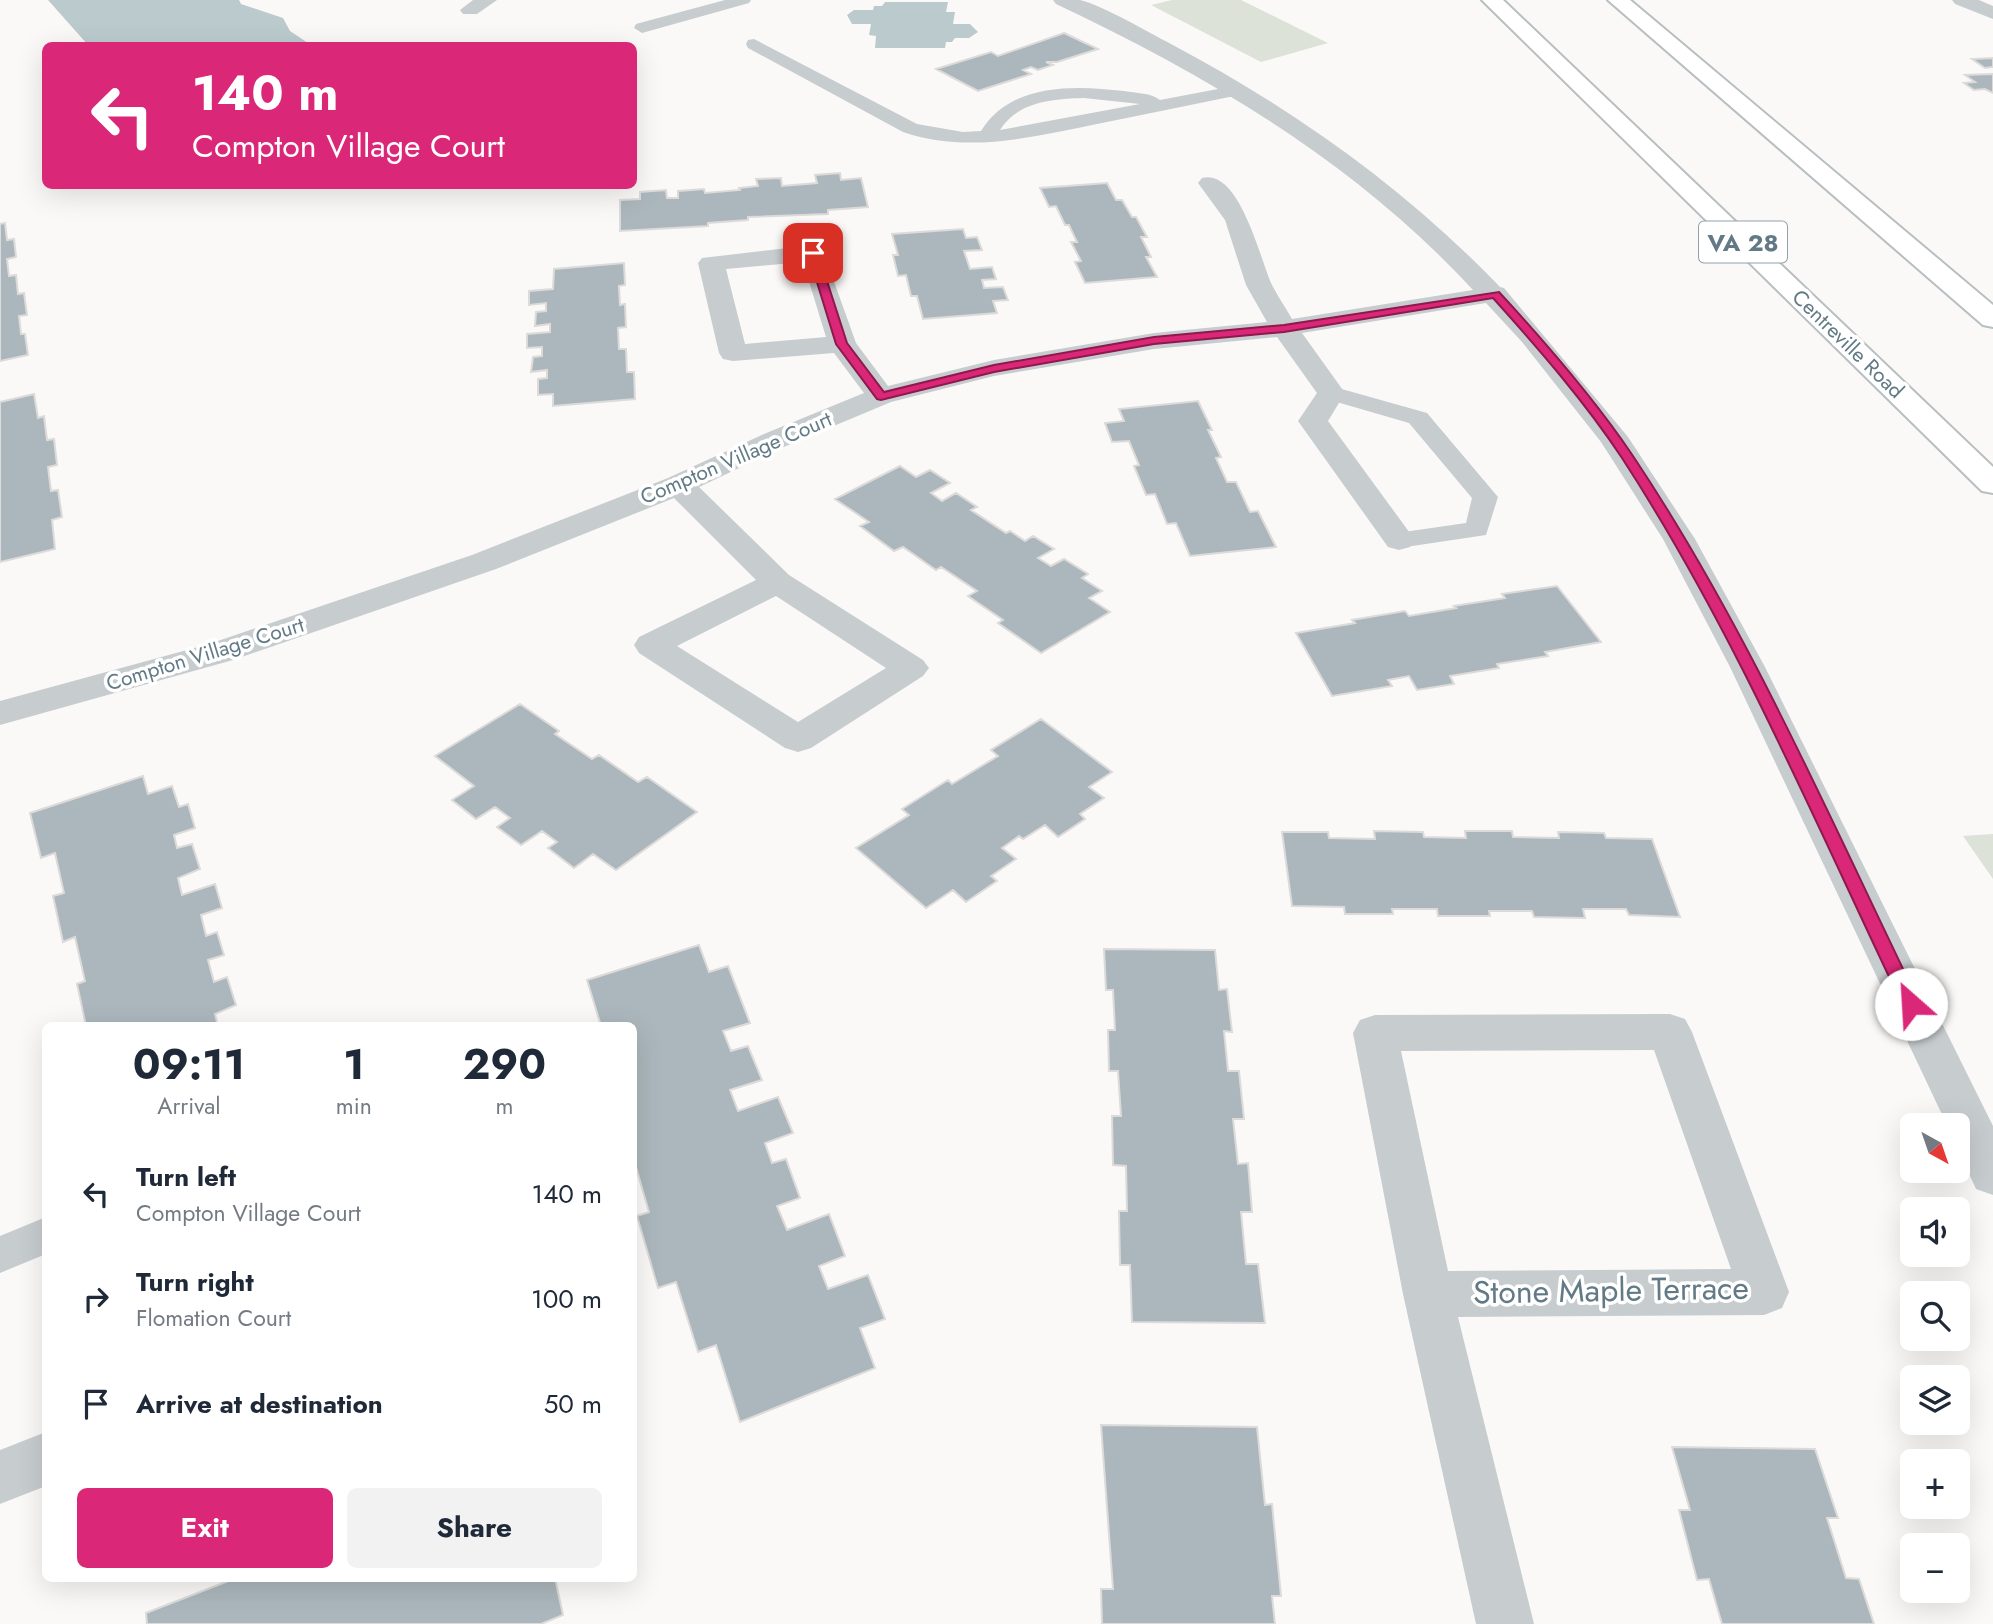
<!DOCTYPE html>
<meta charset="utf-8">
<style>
:root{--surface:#fff;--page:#f2f2f3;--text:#1f2937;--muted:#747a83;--accent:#db2777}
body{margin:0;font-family:Jost,sans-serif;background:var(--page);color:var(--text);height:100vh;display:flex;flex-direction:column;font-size:26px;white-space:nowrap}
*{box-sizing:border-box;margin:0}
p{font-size:23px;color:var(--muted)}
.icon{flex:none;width:38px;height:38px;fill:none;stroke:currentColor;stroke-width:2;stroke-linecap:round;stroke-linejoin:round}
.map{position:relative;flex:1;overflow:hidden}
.side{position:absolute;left:42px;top:1022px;width:595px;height:560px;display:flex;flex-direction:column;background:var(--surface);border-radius:10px;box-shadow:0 7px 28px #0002}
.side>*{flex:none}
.guide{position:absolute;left:42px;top:42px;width:595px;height:147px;border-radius:10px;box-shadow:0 7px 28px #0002;background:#db2777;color:#fff;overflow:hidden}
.needle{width:46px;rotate:140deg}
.controls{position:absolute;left:1900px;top:1113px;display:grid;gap:14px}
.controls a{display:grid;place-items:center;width:70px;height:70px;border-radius:10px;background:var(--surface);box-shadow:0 7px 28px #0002;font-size:35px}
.pin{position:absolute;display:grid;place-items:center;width:60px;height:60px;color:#fff;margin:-30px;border-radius:14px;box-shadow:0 4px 10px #0006}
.me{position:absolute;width:77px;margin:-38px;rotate:334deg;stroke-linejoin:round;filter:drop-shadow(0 0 5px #0008)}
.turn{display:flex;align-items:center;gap:24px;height:147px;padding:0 35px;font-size:32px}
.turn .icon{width:91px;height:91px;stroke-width:2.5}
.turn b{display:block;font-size:49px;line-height:60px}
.eta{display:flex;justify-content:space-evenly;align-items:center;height:119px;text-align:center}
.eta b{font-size:42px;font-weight:700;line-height:49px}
.button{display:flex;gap:14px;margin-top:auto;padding:14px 35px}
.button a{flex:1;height:80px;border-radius:10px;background:var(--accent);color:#fff;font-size:28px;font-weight:700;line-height:80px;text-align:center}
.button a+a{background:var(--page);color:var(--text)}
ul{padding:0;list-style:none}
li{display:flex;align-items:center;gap:21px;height:105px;padding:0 35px}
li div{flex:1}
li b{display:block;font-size:26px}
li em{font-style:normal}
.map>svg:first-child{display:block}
.green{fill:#dce2d8}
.water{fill:#bbcbcd}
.building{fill:#abb7bc;stroke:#dcdbd9;stroke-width:2}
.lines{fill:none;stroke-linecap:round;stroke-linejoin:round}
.trunk-casing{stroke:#b9bec1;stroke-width:4}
.service{fill:#c7cccf;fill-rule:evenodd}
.minor{fill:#c7cccf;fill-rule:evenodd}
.tertiary{fill:#c7cccf;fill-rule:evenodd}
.trunk{fill:#fff;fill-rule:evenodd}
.route{fill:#db2777;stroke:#8e194d;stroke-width:2}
.labels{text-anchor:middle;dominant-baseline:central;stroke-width:7;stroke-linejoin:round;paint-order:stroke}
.far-street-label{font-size:21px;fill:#627a85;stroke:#fff}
.shield{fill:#fff;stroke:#91a2aa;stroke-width:2}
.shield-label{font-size:24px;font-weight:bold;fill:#627a85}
.near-street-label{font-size:32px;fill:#627a85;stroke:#fff}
</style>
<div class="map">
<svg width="1993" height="1624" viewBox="0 0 1993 1624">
<rect width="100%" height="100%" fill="#faf9f7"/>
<path class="green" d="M1172,0H1241L1328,43L1261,62L1151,5Z
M1993,834V879L1963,836Z"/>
<path class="water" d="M48,0H239L241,4L283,18L290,31L311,45H88Z
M885,2H948L946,12H955L953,24H970L978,32L969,38H955L952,42H946L945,48H875L876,36L869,35L871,24H852L847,15L854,10H873L874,6H882Z"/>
<path class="building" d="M1064,33L1098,49L1057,62H1046L1053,65L1038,70L1031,67L1023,70L1031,74L978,91L936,69L991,52L998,56Z
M1993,58V67L1985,68L1972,59Z
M1993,74V93L1985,89L1974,90L1964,83L1975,82L1965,75Z
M840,173L841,180L861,178L868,207L828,210V214L748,217V220L708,223V226L620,231V200L640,199V192L666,190L667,198H678V191L704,189L705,193L740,190L739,188L758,186L756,179L781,178L782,186L817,183L815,175Z
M1107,183L1116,200H1122L1132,217H1136L1147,237H1141L1151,257H1146L1157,277L1085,283L1075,262L1081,261L1071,242H1077L1069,225H1065L1056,206L1049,207L1040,188Z
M5,223L7,240L14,239L16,257L7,259L9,276L16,275L18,294L24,293L27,315L19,316L21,334H25L28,355L0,361V224Z
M963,229L966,238L977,237L982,250L964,251L970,269L992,267L996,279L982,280L984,288L1003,287L1008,300L993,301L997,313L923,319L917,296H911L906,275L898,276L893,255H898L892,234Z
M624,263L625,285L619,286L620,305L625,304L626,327L618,328L619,349H626L627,372H634L635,399L553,406V394L538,395V379L547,378V370L531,372L533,357L542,356V347L527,348V334L550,332V324L535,326L536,312L546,311V303L529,305V291L553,289L554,269Z
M34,394L38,418L44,416L47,440L54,439L57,465L48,467L51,491L58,490L62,517L52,520L55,549L0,562V402Z
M1198,401L1212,430H1208L1221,457L1216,458L1227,482H1236L1250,512L1258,511L1276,547L1190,556L1176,523L1167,524L1155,494L1146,495L1134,466L1139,465L1129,441L1112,442L1105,423L1124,421L1119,409Z
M900,466L916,477L930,470L950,483L931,493L942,501L956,493L977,507L971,510L1006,533L1010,531L1025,541L1033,536L1054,549L1038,558L1051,566L1064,559L1088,574L1082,578L1102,591L1089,598L1110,612L1041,653L998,623L1003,620L968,596L977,591L941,567L936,570L903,547L894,551L860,526L869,522L835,499Z
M1557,586L1601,642L1545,652L1548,656L1497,664L1499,668L1450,676L1454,684L1417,690L1409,676L1388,680L1392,686L1332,696L1296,633L1355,623L1352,620L1405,611L1409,616L1456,608L1454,606L1505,598L1502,594Z
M520,704L559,731L555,734L592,759L599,755L638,782L647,777L697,812L616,870L593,854L574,868L548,848L557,842L542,831L521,845L497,827L510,818L495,807L476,819L452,800L474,786L435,756Z
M1041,719L1112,772L1089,787L1104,798L1080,814L1085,819L1058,837L1045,825L1023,839L1019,836L1002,848L1016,859L991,876L997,881L966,902L953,890L926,908L856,848L909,815L902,809L948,780L952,784L998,756L991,750Z
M143,776L148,794L172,786L179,807L188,804L195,828L174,835L177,848L192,844L200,869L178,878L182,895L215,884L222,908L201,915L206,936L217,932L224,955L208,960L214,982L227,977L236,1005L215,1014L218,1026H86L77,984L85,981L75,937L63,942L53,896L64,893L55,853L41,858L30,813Z
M1374,831L1423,832L1424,837L1466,838L1465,831H1512L1513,837L1559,838L1558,832L1604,833L1606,838L1652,839L1680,917L1629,915L1626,909H1583L1585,918L1534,917L1532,911H1489L1490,916H1438L1437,909H1392L1393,914H1345L1344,907L1292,906L1282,832H1328L1329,838L1375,839Z
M699,945L709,972L728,966L750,1023L723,1031L731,1051L748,1046L762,1080L730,1090L738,1111L778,1097L793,1133L765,1143L772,1163L786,1159L800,1198L777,1206L787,1230L829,1214L845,1256L819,1266L828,1289L868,1275L885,1319L860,1328L875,1368L740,1422L716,1345L698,1352L676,1282L658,1288L637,1216L649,1212L634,1160V1026H601L587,980Z
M1104,949L1215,950L1219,990L1227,989L1232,1032L1224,1031L1228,1071H1239L1244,1119H1233L1238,1164L1248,1163L1252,1212H1241L1246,1264H1258L1265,1323L1132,1322L1130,1265H1120L1119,1211H1127L1126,1166L1113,1165L1112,1116H1121L1118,1071H1109L1108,1030H1115L1113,990H1106Z
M1101,1425L1257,1427L1265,1505L1272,1504L1281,1596H1272L1275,1624H1102L1101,1589H1113Z
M1672,1447L1815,1449L1838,1518H1827L1846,1578L1859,1579L1874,1624H1722L1709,1579L1697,1580L1679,1510H1690Z
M236,1578H555L563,1615L541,1624H147L146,1613Z"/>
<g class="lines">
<defs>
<path id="trunk" d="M1482,0H1503L1993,467V493L1982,491Z
M1608,0H1630L1993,305V327L1983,325Z"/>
</defs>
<use href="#trunk" class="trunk-casing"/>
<path class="service" d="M725,0H751L749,3L642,33L634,28L636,24Z
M754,39L917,124L963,132L981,131C1011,83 1073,85 1124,91C1136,93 1152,93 1160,100L1239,85L1248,90L1239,95C1192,105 1145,114 1097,124C1032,137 968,154 903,132L748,48L746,44L748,40ZM1084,98L1140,104L1000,130C1018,101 1054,99 1084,98Z
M1331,386L1427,413L1498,497L1486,535L1399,548L1390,546L1386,540L1390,534L1466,523L1472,498L1409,423L1323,398L1319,393L1323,388Z
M46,1217V1254L0,1273V1236Z"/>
<path class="minor" d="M473,0H497L477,14H463L460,10Z
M1053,0C1061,0 1072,0 1080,0C1104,6 1148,32 1171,44C1292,108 1405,188 1500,287L1504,288L1628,437L1695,539L1765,667L1993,1126V1195L1976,1189L1958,1150V1125H1947L1730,667L1663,539L1601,442L1522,342L1486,303L1302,333L1345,393L1328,421L1415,540L1410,547L1399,550L1388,547L1298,421L1317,393L1277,337L1154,349L994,376L891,402L786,446L699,487L789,575L923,660L929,668L923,676L811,748L798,752L785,748L639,653L634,645L639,637L756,580L674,498L496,569L233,660L0,725V701L209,644L472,555L668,478L764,434L864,393L834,353L733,361L723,359L719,353L698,263L702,258L813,245L822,248L856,343L888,386L994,360L1154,333L1267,322L1246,285L1225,220L1198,183L1202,178C1240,168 1260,260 1272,285C1278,297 1286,308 1292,319L1473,290C1357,164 1209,76 1056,4ZM803,262L826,337L745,344L726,269ZM776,596L886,668L798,722L677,646Z
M1670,1014L1685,1019L1692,1032L1789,1292L1782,1308L1764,1315L1458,1317L1534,1624H1476L1403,1294L1353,1033L1360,1020L1375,1015ZM1654,1050L1731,1269L1448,1271L1401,1051Z
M46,1432V1486L0,1504V1450Z"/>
<path class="tertiary" d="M1952,0H1979L1993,6V19L1955,4Z"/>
<use href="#trunk" class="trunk"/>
</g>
<path class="route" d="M813,250L818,253L847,343L884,392L994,365L1154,337L1284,325L1499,292C1546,343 1594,398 1633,456C1748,628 1830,819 1920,1004L1917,1009H1905L1902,1004C1814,820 1734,630 1622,458C1585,402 1538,348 1493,298L1284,332L1154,344L994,372L881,400L877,399L836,344L808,253Z"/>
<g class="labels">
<g class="far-street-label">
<text transform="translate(1848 344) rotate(44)">Centreville Road</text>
<text transform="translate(736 458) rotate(-23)">Compton Village Court</text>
<text transform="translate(205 654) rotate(-17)">Compton Village Court</text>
</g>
<rect class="shield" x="1699" y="221.5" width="88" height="41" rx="5"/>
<g class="shield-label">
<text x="1743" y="242">VA 28</text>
</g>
<g class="near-street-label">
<text transform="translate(1611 1290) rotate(-1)">Stone Maple Terrace</text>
</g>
</g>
</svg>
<div class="controls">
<a><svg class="needle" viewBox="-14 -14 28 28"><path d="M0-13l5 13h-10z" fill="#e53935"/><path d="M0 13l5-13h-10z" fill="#747a83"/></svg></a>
<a><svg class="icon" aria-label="sound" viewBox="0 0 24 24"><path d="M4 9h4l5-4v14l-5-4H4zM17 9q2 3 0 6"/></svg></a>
<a><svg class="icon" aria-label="search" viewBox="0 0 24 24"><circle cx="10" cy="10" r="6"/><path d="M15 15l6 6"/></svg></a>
<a><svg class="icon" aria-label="layers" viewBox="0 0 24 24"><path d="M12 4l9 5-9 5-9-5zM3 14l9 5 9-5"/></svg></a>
<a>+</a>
<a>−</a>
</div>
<div class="pin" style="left:813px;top:253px;background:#d93025"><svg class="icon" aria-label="arrive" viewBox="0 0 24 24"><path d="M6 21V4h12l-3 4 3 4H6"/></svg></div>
<svg class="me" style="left:1911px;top:1004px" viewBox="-20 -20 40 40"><circle r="19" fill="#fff"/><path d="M0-13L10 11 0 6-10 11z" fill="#db2777"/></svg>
<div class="guide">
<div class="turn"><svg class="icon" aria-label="left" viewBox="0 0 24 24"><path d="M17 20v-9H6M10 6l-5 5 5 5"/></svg><div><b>140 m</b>Compton Village Court</div></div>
</div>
<section class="side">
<div class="eta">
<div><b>09:11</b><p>Arrival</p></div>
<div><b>1</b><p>min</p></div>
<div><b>290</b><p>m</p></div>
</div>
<ul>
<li><svg class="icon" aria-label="left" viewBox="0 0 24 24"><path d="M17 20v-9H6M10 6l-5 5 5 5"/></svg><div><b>Turn left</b><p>Compton Village Court</p></div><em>140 m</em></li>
<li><svg class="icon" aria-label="right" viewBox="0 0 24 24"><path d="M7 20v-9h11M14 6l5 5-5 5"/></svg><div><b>Turn right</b><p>Flomation Court</p></div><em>100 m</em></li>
<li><svg class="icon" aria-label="arrive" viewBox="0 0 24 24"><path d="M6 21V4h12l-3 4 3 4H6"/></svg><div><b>Arrive at destination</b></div><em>50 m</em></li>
</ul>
<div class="button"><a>Exit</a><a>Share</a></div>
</section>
</div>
